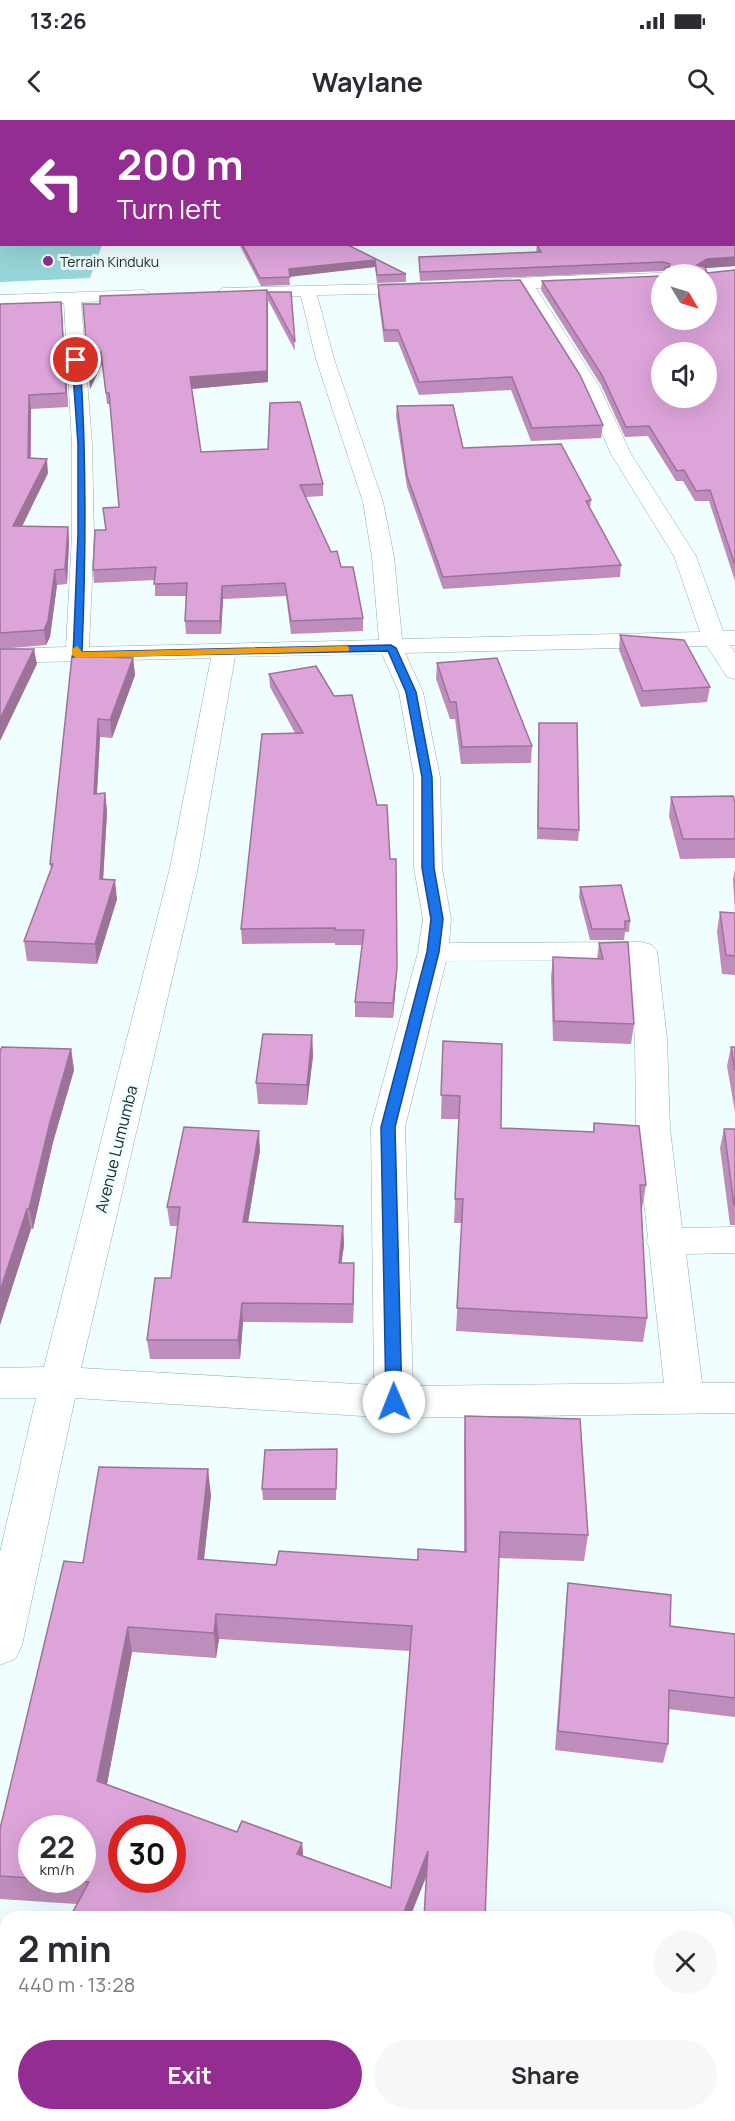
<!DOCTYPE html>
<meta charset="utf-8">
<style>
:root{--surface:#fff;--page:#f7f7f7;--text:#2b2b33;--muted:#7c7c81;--accent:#932d92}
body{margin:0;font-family:Manrope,sans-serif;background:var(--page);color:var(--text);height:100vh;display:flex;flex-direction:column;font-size:22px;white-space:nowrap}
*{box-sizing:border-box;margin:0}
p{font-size:20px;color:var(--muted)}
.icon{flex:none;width:33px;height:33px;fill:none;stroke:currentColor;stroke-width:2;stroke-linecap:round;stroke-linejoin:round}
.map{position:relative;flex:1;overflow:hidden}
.drawer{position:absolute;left:0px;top:1791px;width:735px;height:210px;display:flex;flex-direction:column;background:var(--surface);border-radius:18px 18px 0 0;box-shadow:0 6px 24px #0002}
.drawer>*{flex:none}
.top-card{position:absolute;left:0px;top:0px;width:735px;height:126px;box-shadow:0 6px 24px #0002;background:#932d92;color:#fff;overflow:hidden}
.needle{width:39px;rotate:128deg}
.fabs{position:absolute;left:651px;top:144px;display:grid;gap:12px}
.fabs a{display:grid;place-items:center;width:66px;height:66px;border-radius:50%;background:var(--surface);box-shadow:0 6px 24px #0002;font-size:30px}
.speed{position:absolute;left:18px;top:1695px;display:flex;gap:12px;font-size:30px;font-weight:700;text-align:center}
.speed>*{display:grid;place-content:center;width:78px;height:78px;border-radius:50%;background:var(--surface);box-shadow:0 6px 24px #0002;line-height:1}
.speed small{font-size:15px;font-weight:400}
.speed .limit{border:9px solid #d22;background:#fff;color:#111}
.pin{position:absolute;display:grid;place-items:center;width:51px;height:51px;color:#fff;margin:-26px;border:3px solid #fff;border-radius:50%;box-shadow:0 2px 6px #0007}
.me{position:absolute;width:66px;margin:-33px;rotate:359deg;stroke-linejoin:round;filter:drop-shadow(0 0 4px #0008)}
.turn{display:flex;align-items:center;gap:21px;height:126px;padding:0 18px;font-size:27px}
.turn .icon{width:78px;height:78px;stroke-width:2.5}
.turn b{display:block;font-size:42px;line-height:51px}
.round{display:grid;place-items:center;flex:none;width:63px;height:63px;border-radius:32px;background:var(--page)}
.headline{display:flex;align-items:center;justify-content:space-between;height:102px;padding:0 18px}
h1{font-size:36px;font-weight:700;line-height:45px}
.primary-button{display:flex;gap:12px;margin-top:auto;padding:12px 18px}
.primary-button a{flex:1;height:69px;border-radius:36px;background:var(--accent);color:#fff;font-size:24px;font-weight:700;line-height:69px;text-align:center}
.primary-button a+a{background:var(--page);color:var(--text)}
.status{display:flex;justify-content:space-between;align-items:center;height:42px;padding:0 30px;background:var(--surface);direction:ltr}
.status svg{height:16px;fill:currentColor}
header{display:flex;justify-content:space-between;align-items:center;height:78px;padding:0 18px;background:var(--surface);font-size:27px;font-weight:700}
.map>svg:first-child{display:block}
.green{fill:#96d5d8}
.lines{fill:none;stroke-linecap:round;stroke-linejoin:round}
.street-casing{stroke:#8cafb0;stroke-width:1}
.street{fill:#fff;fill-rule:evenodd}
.wall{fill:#be8dbb;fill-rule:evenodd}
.shaded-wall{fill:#9b7399}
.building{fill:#dda4da;stroke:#9b7399;stroke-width:1.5;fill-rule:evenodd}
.route{fill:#1a73e8;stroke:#114b97;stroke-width:1.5}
.slow{fill:#f59e0b}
.poi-dot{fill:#932d92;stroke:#f0feff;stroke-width:2}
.labels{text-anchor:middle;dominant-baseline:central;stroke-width:6;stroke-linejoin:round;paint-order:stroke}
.far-poi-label{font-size:14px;fill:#1e2c2d;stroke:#f0feff;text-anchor:start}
.street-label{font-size:16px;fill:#1e2c2d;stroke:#f0feff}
</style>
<div class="status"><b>13:26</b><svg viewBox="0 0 49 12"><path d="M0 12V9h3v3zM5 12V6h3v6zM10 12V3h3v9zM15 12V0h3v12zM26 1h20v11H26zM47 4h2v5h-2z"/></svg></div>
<header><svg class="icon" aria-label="back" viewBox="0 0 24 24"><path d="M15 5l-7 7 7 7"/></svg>Waylane<svg class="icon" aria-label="search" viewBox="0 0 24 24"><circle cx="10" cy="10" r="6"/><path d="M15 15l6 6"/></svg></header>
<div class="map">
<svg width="735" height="2001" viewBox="0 0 735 2001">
<rect width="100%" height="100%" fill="#f0feff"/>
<path class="green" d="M0,107L2,124L102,125L90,158L0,162Z"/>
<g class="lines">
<defs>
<path id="street" d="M662,153L667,154H662V163L536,168L599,266L631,334L696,436L723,511H735V525H730L735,533V559L727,557L707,526L405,533L423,572L440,657L442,748L451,799L449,823L642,822L652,825L657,831L667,919L670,1009L682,1108L735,1107V1133L686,1134L702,1263H735V1293L394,1298L75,1278L22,1525L15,1539L0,1545V1432L36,1278H0V1248L44,1247L170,748L211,538L0,543V529L66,527L72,415V324L64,183L0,185V175L144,170L152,175L144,180L81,182L92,324L94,415L89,527L379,520L372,437L363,382L316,239L301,176L223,178L215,173L223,168L423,163L431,168L423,173L317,175L334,239L383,382L394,437L402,519L700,512L674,436L611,334L581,266L520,168L477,170L469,165C476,156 638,154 662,153ZM382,534L399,572L414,657V748L423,799L418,832L371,1007L374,1265L81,1248L198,748L235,537ZM628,840L635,919L636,1009L648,1118L646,1121L649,1126L664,1263L413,1266L405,1007L446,841Z"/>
</defs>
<use href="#street" class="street-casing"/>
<use href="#street" class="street"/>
</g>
<path class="wall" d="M712,0H735V21L734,18V2L712,1Z
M735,44V109L734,108V46Z
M735,115V147V146L705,148L707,153L735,150V461L709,381H695L683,361H676L648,316L625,317L601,265L541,170L542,161L662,200L664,151L420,161L419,146V137L536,133L537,125L735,118Z
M239,124H346L406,154V162L377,163L375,147L289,156L290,165L261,166Z
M378,165L603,305L601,318L531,321L511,270L419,275L398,222H384L378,176Z
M268,172H291L295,231L268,180Z
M0,184L62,195L68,287L31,289V338L48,353L22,406L68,407L69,422L67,464L57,465L50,517L46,525L0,529Z
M83,184L268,262L191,269L201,332L323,364V376L306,377L331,432L341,447L363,498V511L291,514L286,476L223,479L221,514H186L185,501L186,476H155V460L94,463L93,450L106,410L119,387L110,284H107L102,244L90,269Z
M397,286L463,328L591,380L590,388L621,445L620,457L443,469L407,367L396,296Z
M620,515L710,567L707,582L641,587L619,530Z
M72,536L133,538L135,555L112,618L100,617L97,673H105L107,692L103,759L117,779L97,844L27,841L24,821L51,749L50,744Z
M437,543L532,626L531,643L461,644L455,599H450L436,559Z
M316,546L396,863L393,898L355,897V882L362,825H335V823L242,824L241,809L295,613L270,567L269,554Z
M539,603L579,710L578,721L537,719Z
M671,677L735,682V738L680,739L669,696Z
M735,749V855L722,854L717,811L720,792L735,793L733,760Z
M580,767L630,801L629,812H625L624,820H590L579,777Z
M599,823L634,904L631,924L553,921L551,857L553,837L597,839Z
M312,915L313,936L307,985L258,984L256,963Z
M443,921L501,1008L593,1012L594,1003L646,1065L642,1089H641L647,1198L643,1222L456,1211L462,1103H454L459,999H441Z
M731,927H735V992L727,946Z
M71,929L74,950L53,1022L33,1109H31L0,1205V931Z
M724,1009H735V1105H730L720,1028Z
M260,1030L248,1102L343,1106L344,1125L341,1143L354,1163L353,1203L243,1202L240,1239H150L147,1220L171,1158L178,1106H170L167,1087Z
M465,1296L588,1415L584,1441L499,1438L426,1756L410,1797H70L77,1784L0,1779V1709L83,1443L211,1375L204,1440L276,1445L418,1440L464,1432V1323ZM219,1519L410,1531L391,1768L303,1736L302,1723L237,1712L107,1664L132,1532L216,1538ZM32,1708L82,1760H32Z
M337,1329L336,1380H263L262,1369Z
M568,1463L670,1506L735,1514V1597L668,1589V1624L663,1643L555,1630L566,1483Z
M6,1914V1988L0,1985V1925Z
M21,1995H98L95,2001H33Z"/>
<path class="shaded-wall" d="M735,137V146L706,148L696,154L697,145L707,139Z
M375,140V147L289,157V149Z
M268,180V262L191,269L190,257Z
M61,182L62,195L68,287L66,273Z
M101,233L102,244L90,269L89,257Z
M29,275L31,289L30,352L28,338Z
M47,339L48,353L15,421L13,406Z
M68,407L69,422L67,464L65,449Z
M55,450L57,465L50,517L46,525L44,510Z
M222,466L223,479L221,514L220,501Z
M34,529L37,544L0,621V599Z
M133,538L135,555L112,618L110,600Z
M98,599L100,617L96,692L94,674Z
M105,673L107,692L102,778L100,759Z
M115,760L117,779L97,844L95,824Z
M397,848L396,863L393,898V883Z
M312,915L313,936L307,985V965Z
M71,929L74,950L53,1022L33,1109L29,1089L50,1002Z
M259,1011L260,1030L245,1121L243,1102Z
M27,1089L31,1109L0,1205V1171Z
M343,1106L344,1125L339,1163V1143Z
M354,1143V1163L353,1203V1184Z
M242,1183L243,1202L240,1239L238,1220Z
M208,1349L211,1375L201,1465L198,1439Z
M216,1494L219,1519L216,1538L214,1513Z
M128,1507L132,1532L103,1685L97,1661Z
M302,1723L304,1746L297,1734Z
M428,1731L427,1755L410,1797H402Z
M82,1995H98L95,2001H79Z
M322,1995H331L328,2001H319Z"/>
<path class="building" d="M730,0H735V11L734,8V2H730Z
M735,44V100H734V46Z
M734,118H735V137L707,139L697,145L705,147L707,153L735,150V445L710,370L696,371L684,350L677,351L649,306L626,307L602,255L542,161L662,156V200H706V154H664L665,147H669L670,144L663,142L420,152L419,137L541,132L537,125L734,124ZM662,232H706V278H662Z
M242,124H346L406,154L377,155L375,140L289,149L290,157L260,158Z
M520,160L580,255L603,305L532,308L512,257L419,262L398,210H384L378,165Z
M267,170V251L190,257L201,332L268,329L270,283L300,282L323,364L300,365L331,432L337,431L341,447H353L363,498L291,501L285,463L222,466L220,501H185L187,463L154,464L156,447L93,450L95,410H106L103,388L119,387L109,273H106L101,233L89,257L83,184H100V176Z
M268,172H291L295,222Z
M61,182L66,273L29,275L28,338L47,339L13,406L68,407L65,449L55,450L48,501L44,510L0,513V184Z
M453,285L463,328L561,324L591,380L586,381L621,445L443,457L407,356L397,286Z
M620,515L684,520L710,567L643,571Z
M0,529H34L0,599Z
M72,536L133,538L110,600L98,599L94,674L105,673L100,759L115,760L95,824L24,821L53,744H50Z
M497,538L532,626L462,627L456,582H450L437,543Z
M316,546L334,576L352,575L377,685H387L390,739H396L397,848L393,883L355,882L364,810H335V808L241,809L262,614L303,613L269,554Z
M539,603H577L579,710L538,708Z
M733,676L735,682V719H683L671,677Z
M621,765L630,801H625V809H592L580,767Z
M720,792L735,793V836L726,835Z
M628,822L634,904L554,901L553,837L603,839L599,823Z
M263,914L312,915L307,965L256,963Z
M443,921L502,924L501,1008L594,1012V1003L639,1006L646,1065H640L647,1198L457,1188L463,1079H455L460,976L441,975Z
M2,927L71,929L50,1002L29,1089H27L0,1171V931Z
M731,927H735V951Z
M184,1007L259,1011L243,1102L343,1106L339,1143H354L353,1184L242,1183L238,1220H147L155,1158H171L180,1087H167Z
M724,1009H735V1085H734Z
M465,1296L580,1299L588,1415L500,1412L485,1797H424L428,1731L402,1797H195L183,1792L180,1797H70L89,1762L47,1760H82V1708H32V1758L0,1756V1709L64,1441L83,1443L99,1347L208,1349L198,1439L276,1445L279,1431L418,1440V1429L466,1432ZM216,1494L412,1506L391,1768L297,1734L302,1723L242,1701L237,1712L97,1661L128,1507L214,1513ZM122,1708H172V1760H122Z
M337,1329L336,1369H262L265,1330Z
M568,1463L671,1475L670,1506L735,1514V1578L669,1570L668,1624L558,1611Z
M6,1914V1972L0,1969V1925Z
M54,1995H82L79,2001H67Z
M201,1995H322L319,2001H198Z"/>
<path class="route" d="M76,238L80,240C87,339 86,433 82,532L391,525L396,528L416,572L432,657L434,748L443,799L439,832L395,1007L402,1282L394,1288L386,1282L381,1007L427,832L431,799L422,748V657L406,572L388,531L73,537L78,414V324L72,240Z"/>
<path class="slow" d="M346,526L349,527V531L76,538L72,535V529L77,526L82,532Z"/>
<circle class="poi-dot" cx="48" cy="141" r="6"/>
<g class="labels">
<g class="far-poi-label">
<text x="60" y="141">Terrain Kinduku</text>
</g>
<g class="street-label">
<text transform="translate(116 1029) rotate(-76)">Avenue Lumumba</text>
</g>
</g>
</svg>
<div class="fabs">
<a><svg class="needle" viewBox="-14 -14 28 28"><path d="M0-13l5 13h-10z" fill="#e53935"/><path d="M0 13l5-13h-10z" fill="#7c7c81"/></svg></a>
<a><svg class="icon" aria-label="sound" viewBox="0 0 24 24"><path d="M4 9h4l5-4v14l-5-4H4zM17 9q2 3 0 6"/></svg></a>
</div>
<div class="speed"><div>22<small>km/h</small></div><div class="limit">30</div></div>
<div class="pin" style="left:76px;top:240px;background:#d93025"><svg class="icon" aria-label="arrive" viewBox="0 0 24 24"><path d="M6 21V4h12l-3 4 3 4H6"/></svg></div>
<svg class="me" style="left:394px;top:1282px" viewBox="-20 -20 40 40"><circle r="19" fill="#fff"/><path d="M0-13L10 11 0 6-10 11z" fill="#1a73e8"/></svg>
<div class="top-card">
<div class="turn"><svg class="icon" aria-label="left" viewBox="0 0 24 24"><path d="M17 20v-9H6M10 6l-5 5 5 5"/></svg><div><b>200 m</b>Turn left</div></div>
</div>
<section class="drawer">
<div class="headline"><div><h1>2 min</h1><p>440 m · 13:28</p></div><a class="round"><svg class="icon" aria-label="close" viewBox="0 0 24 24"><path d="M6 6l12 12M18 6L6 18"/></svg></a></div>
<div class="primary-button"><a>Exit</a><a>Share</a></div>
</section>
</div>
